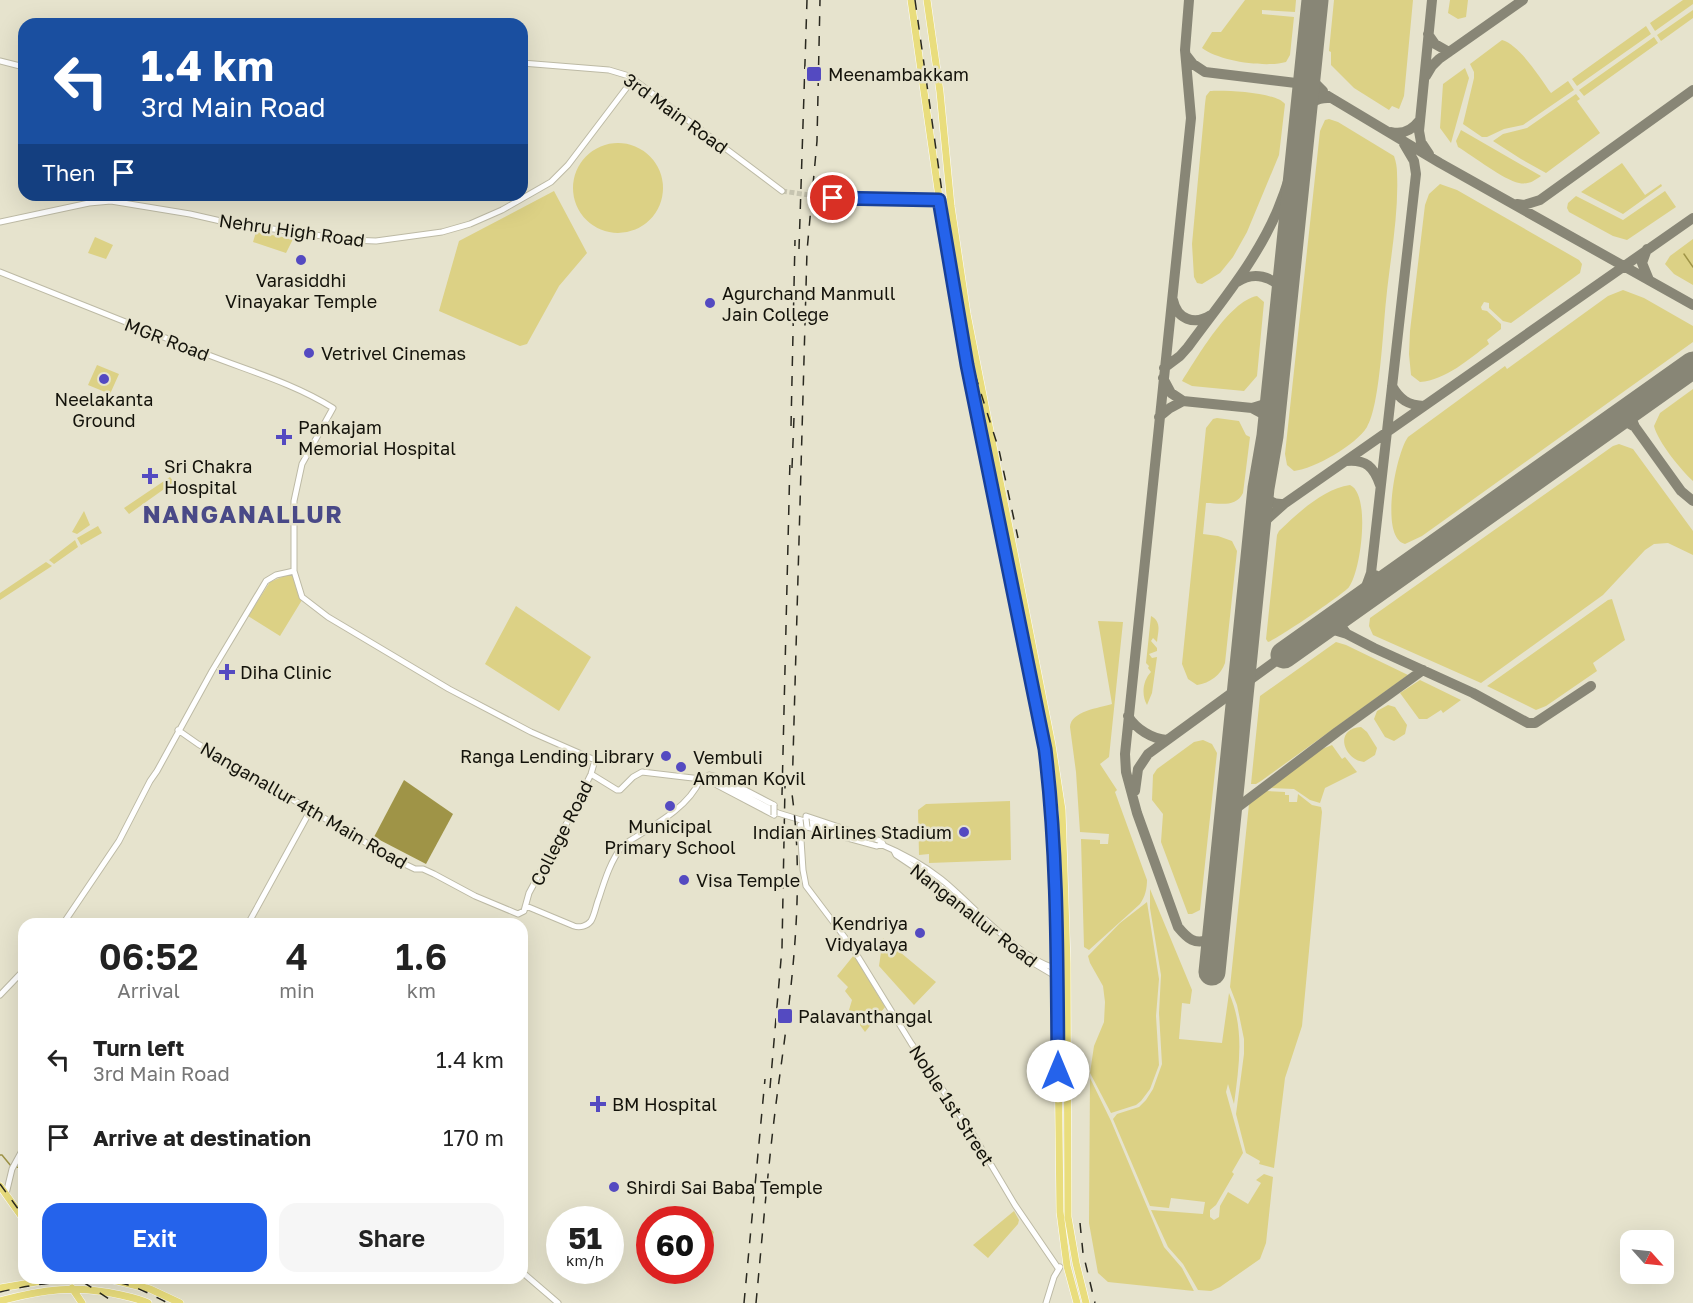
<!DOCTYPE html>
<style>
:root{--surface:#fff;--page:#f6f6f6;--text:#222;--muted:#767676;--accent:#2563eb}
body{margin:0;font-family:"Golos Text",sans-serif;background:var(--page);color:var(--text);height:100vh;display:flex;flex-direction:column;font-size:22px;white-space:nowrap}
*{box-sizing:border-box;margin:0}
p{font-size:20px;color:var(--muted)}
.icon{flex:none;width:33px;height:33px;fill:none;stroke:currentColor;stroke-width:2;stroke-linecap:round;stroke-linejoin:round}
.map{position:relative;flex:1;overflow:hidden}
.sheet{position:absolute;left:18px;top:918px;width:510px;height:366px;display:flex;flex-direction:column;background:var(--surface);border-radius:18px;box-shadow:0 6px 24px #0002}
.sheet>*{flex:none}
.hud{position:absolute;left:18px;top:18px;width:510px;height:183px;border-radius:18px;box-shadow:0 6px 24px #0002;background:#1a4fa0;color:#fff;overflow:hidden}
.needle{width:39px;rotate:117deg}
.buttons{position:absolute;left:1620px;top:1230px;display:grid;gap:12px}
.buttons a{display:grid;place-items:center;width:54px;height:54px;border-radius:12px;background:var(--surface);box-shadow:0 6px 24px #0002;font-size:30px}
.speed{position:absolute;left:546px;top:1206px;display:flex;gap:12px;font-size:30px;font-weight:700;text-align:center}
.speed>*{display:grid;place-content:center;width:78px;height:78px;border-radius:50%;background:var(--surface);box-shadow:0 6px 24px #0002;line-height:1}
.speed small{font-size:15px;font-weight:400}
.speed .limit{border:9px solid #d22;background:#fff;color:#111}
.pin{position:absolute;display:grid;place-items:center;width:51px;height:51px;color:#fff;margin:-26px;border:3px solid #fff;border-radius:50%;box-shadow:0 2px 6px #0007}
.me{position:absolute;width:66px;margin:-33px;rotate:0deg;stroke-linejoin:round;filter:drop-shadow(0 0 4px #0008)}
.turn{display:flex;align-items:center;gap:21px;height:126px;padding:0 24px;font-size:27px}
.turn .icon{width:78px;height:78px;stroke-width:2.5}
.turn b{display:block;font-size:42px;line-height:51px}
.then{display:flex;align-items:center;height:57px;padding:0 24px;background:#0003;gap:12px;font-size:22px}
.eta{display:flex;justify-content:space-evenly;align-items:center;height:102px;text-align:center}
.eta b{font-size:36px;font-weight:600;line-height:42px}
.primary-button{display:flex;gap:12px;margin-top:auto;padding:12px 24px}
.primary-button a{flex:1;height:69px;border-radius:18px;background:var(--accent);color:#fff;font-size:24px;font-weight:600;line-height:69px;text-align:center}
.primary-button a+a{background:var(--page);color:var(--text)}
ul{padding:0;list-style:none}
li{display:flex;align-items:center;gap:18px;height:78px;padding:0 24px}
li div{flex:1}
li b{display:block;font-size:22px}
li em{font-style:normal}
.map>svg:first-child{display:block}
.green{fill:#dcd185}
.water{fill:#9f9447}
.lines{fill:none;stroke-linecap:round;stroke-linejoin:round}
.stream{stroke:#9f9447;stroke-width:1.5}
.taxiway{stroke:#888676;stroke-width:10}
.runway{stroke:#888676;stroke-width:27}
.tertiary-tunnel{stroke:#c6c4b0;stroke-width:5;stroke-dasharray:5 2.5;stroke-linecap:butt}
.tertiary-casing{stroke:#bdbaa5;stroke-width:7}
.primary-casing{stroke:#fff;stroke-width:8}
.tertiary{stroke:#fff;stroke-width:5}
.primary{stroke:#e9dd7d;stroke-width:7}
.rail{stroke:#29281f;stroke-width:1.5;stroke-dasharray:10 10;stroke-linecap:butt}
.tertiary-bridge-casing{stroke:#bdbaa5;stroke-width:7;stroke-linecap:butt}
.tertiary-bridge{stroke:#fff;stroke-width:5}
.route-casing{stroke:#184099;stroke-width:15}
.route{stroke:#2563eb;stroke-width:10}
.poi-dot{fill:#544ac1;stroke:#e6e3cd;stroke-width:2}
.labels{text-anchor:middle;dominant-baseline:central;stroke-width:5;stroke-linejoin:round;paint-order:stroke}
.poi-label{font-size:18px;fill:#14130b;stroke:#e6e3cd;text-anchor:start}
.street-label{font-size:18px;fill:#14130b;stroke:#e6e3cd}
.district-label{font-size:24px;font-weight:bold;letter-spacing:1.5px;fill:#494987;stroke:#e6e3cd}
</style>
<div class="map">
<svg width="1693" height="1303" viewBox="0 0 1693 1303">
<rect width="100%" height="100%" fill="#e6e3cd"/>
<path class="green" d="M1245,0H1296L1295,12L1262,10V14L1294,17L1290,55L1286,62C1265,68 1219,61 1202,48L1212,32H1221Z
M1334,0H1413L1404,96L1399,109L1392,106L1389,110L1354,88L1331,65V52L1329,51Z
M1450,0H1468L1466,17L1458,19L1448,13Z
M1683,0H1693V4L1655,31L1650,23Z
M1693,10V18L1661,41L1657,35Z
M1646,26L1651,34L1577,86L1572,79Z
M1654,37L1658,43L1584,96L1579,90Z
M1502,40C1520,45 1540,78 1551,93L1568,81L1574,90L1523,125L1504,129L1487,137H1482L1463,124L1474,78V72L1470,64Z
M1465,68L1469,78L1451,143L1440,128L1443,84Z
M1210,91C1225,90 1276,92 1285,104L1279,155L1247,232L1233,257L1220,273L1202,284L1197,283L1194,277L1192,244L1205,104L1206,96Z
M1576,94L1580,99L1577,101L1600,133L1546,173L1521,159L1493,141L1503,134L1527,128Z
M1329,119L1338,122L1394,156C1396,162 1397,167 1397,173C1399,215 1390,259 1386,301C1383,329 1380,406 1367,427C1356,445 1314,469 1294,471L1287,465L1285,454L1320,131L1325,120Z
M1461,130L1541,176C1534,181 1528,185 1519,183C1504,180 1473,156 1458,147L1456,141Z
M573 188a45 45 0 1 1 90 0a45 45 0 1 1-90 0Z
M1622,163L1645,195L1661,184L1662,186L1623,214L1581,192Z
M1440,184L1457,190L1579,260L1582,264L1580,273L1511,323L1503,321L1489,308V303L1484,302L1481,307L1482,310L1487,311L1501,324V329L1487,340L1489,344C1469,359 1446,380 1420,382L1411,375L1409,354L1410,331L1425,205L1429,194Z
M554,191L587,253L559,286L527,344L520,346L439,311L459,241Z
M1665,191L1676,207L1627,240L1613,236L1569,212L1567,208L1568,203L1576,196L1623,220Z
M256,232L293,239L286,253L253,242Z
M95,237L113,245L106,259L88,253Z
M1693,239V285L1674,274L1665,264L1670,256Z
M1623,290L1644,298L1693,326V342L1422,536L1405,544C1379,538 1396,453 1408,437L1505,366L1507,369L1608,296Z
M1257,296L1264,302L1257,376L1244,391L1192,386L1182,381C1197,358 1229,301 1257,296Z
M97,365L119,374L110,394L88,385Z
M1693,389V481C1681,470 1658,442 1654,426L1660,413Z
M1217,418L1239,421L1246,435L1250,437L1243,493C1236,508 1219,503 1206,503L1203,534L1218,536L1232,541L1237,551L1225,663C1221,675 1210,683 1197,685L1188,679L1182,664L1206,428L1213,419Z
M1619,444L1633,449L1693,531V555L1668,543L1654,544L1645,550L1603,595L1481,683L1373,635L1369,626L1370,618L1613,446Z
M170,477L174,482L129,514L124,508Z
M1350,485C1371,494 1361,571 1349,587C1345,593 1276,640 1268,642L1266,639L1277,535L1279,531C1298,513 1323,489 1350,485Z
M84,511L90,525L77,534L72,532Z
M98,526L102,533L81,545L77,538Z
M75,540L78,547L54,564L49,560Z
M46,562L52,566L0,600V593Z
M294,572L302,600L280,636L248,616L270,582Z
M1612,599L1625,640L1593,663L1597,671L1546,706L1536,710L1487,686L1608,600Z
M516,606L591,657L559,711L485,664Z
M1151,616C1162,622 1158,631 1157,642L1153,638L1151,641L1157,648V651L1149,654L1152,658L1157,657L1152,693L1147,705C1141,695 1143,680 1151,672L1148,668L1149,666L1146,663Z
M1098,621L1123,622L1109,757L1100,764L1117,790L1115,792L1147,880C1147,889 1145,897 1140,904L1089,950L1084,947L1081,839L1100,840V844H1108L1109,834L1080,832L1076,772L1070,727C1071,711 1099,708 1112,704Z
M1336,642L1346,645L1408,675L1261,781L1256,784H1251L1260,696Z
M1420,680L1461,700L1443,713L1441,710L1427,719H1419L1400,693Z
M1388,705L1395,707L1407,725L1405,734L1394,741L1385,737L1374,719L1377,711Z
M1361,727L1367,732L1377,748L1375,755L1364,762C1344,760 1333,729 1361,727Z
M1203,740L1212,744L1217,753L1200,910L1192,914H1188L1161,842L1163,814L1152,800L1153,775L1157,769L1194,742Z
M1332,745L1342,759L1345,757L1357,772L1325,788L1320,803L1310,800L1294,789L1268,788L1322,749Z
M1265,791L1285,792V795H1289V802H1297L1298,794L1312,805L1321,807L1322,812L1302,1026L1285,1078L1274,1168L1259,1164L1260,1161L1246,1153L1236,1114L1244,1054V1039L1237,1005L1230,987L1249,804Z
M1010,801L1011,860L929,863V854L919,855L918,810L926,804Z
M1150,889L1192,990L1190,1004L1182,1003L1179,1039L1222,1043L1229,993C1245,1029 1239,1066 1234,1104L1228,1084L1226,1092L1243,1153L1232,1172L1234,1174L1216,1205L1210,1210V1217L1214,1220L1219,1217L1220,1206L1228,1192L1248,1204L1261,1183L1256,1180L1264,1174L1273,1177L1266,1243L1260,1259L1220,1287L1211,1291L1198,1290L1183,1264L1168,1247L1151,1210L1203,1214L1205,1202L1171,1198L1169,1208L1150,1206L1113,1119L1117,1114L1139,1107L1146,1100L1153,1089L1162,1064L1159,1013L1161,975L1150,908Z
M1147,902L1159,979L1156,1016L1159,1065L1150,1089L1141,1101L1136,1105L1111,1113L1090,1073L1094,1046L1104,1022L1105,1002L1103,986L1090,963L1088,956L1120,923Z
M883,938L936,982L914,1005L879,966Z
M854,955L885,1007L865,1032L849,1010L852,1000L845,991L848,987L837,976Z
M1090,1078L1111,1121L1164,1247L1182,1268L1194,1291L1108,1282L1098,1273L1089,1223Z
M1014,1211L1019,1220L1018,1224L988,1258L973,1245Z
M702,1223L714,1232L706,1249L701,1246Z"/>
<path class="water" d="M404,780L453,814L426,864L374,837Z"/>
<g class="lines">
<path class="stream" d="M1684,254L1693,267
M0,1155H2L11,1166
M16,1167L24,1168
M147,1278V1284"/>
<path class="taxiway" d="M1189,0L1185,50L1191,118L1125,754L1126,772L1137,813L1178,927C1187,938 1195,946 1210,939L1216,932
M1428,34L1435,44L1449,52
M1186,55L1193,64L1205,72L1296,83L1328,96L1440,163L1693,305
M1309,66L1314,82L1323,91
M1426,76L1432,66L1439,59L1523,0
M1303,116C1309,104 1315,97 1330,98
M1391,132C1403,135 1412,130 1419,121
M1429,154L1421,142L1419,131L1432,0
M1517,204L1524,205L1540,200L1693,90
M1647,249L1642,263L1649,280
M1237,282C1254,271 1272,276 1284,291
M1173,300C1177,319 1194,326 1211,315
M1164,368L1180,356L1188,347C1220,303 1257,260 1278,209C1288,185 1295,160 1301,135
M1163,378L1171,393L1183,401L1252,408L1265,404L1274,395
M1392,386C1400,400 1408,405 1424,406
M1635,407L1632,420L1635,427
M1252,408L1265,415L1271,423
M1159,417L1170,408L1183,401
M1612,423L1626,422L1635,427L1681,491L1693,501
M1346,461C1366,459 1374,467 1380,485
M1261,488C1266,500 1272,505 1284,504
M1256,534L1265,521L1284,504L1693,218
M1371,573L1382,579L1396,577
M1355,606L1363,595L1371,573L1416,174L1414,161L1404,144
M1341,616L1340,625L1347,634
M1318,631L1334,630L1347,634L1374,648L1473,693L1528,723H1535L1591,686
M1128,716C1136,729 1152,739 1167,740
M1135,791L1138,769L1148,754L1284,655
M1226,816L1337,732L1423,670"/>
<path class="runway" d="M1284,655L1693,365
M1212,972L1261,488L1270,436L1315,0"/>
<path class="tertiary-tunnel" d="M782,191L829,198"/>
<defs>
<path id="tertiary" d="M0,61L24,67
M522,63L609,70L629,76L782,191
M829,198L939,200
M0,222L89,203L111,201L190,214L225,222L350,240L376,241L442,232L470,224L502,210L551,182L568,165L634,78
M0,272C69,299 137,327 206,354C249,371 293,383 333,408L302,464L294,501V571L302,597L328,617L449,689L531,732L595,760L591,774L570,817L529,893L524,911L518,914L475,896L434,874L423,869H415L392,858L198,744L178,730
M591,774L617,790H620L633,777L642,772L718,781L778,813L860,838
M701,780L709,775L724,779L774,805
M715,784L774,815
M806,819V816L881,841L883,844
M880,844C902,853 922,864 941,879C973,904 1027,970 1067,970
M883,844L877,846L800,825L803,870L806,886L852,947L911,1043L974,1136L1015,1205L1058,1268
M894,851L896,855L929,877L977,916
M526,906L574,926C580,928 587,926 591,921C595,914 596,905 599,898C605,879 611,860 623,845C649,828 688,809 700,780
M63,924L119,841L150,781L157,771L212,671L266,581L276,575L294,571
M248,924L310,811
M1030,961L1052,974L1067,976
M0,995L24,970
M6,1194L12,1169L24,1147
M522,1272L558,1303
M1046,1303L1054,1277L1060,1267"/>
<path id="primary" d="M911,0L939,197L957,311L1045,749L1052,811L1057,970L1060,1212L1067,1266L1077,1303
M927,0L940,92L951,206L967,314L1052,745L1062,810L1067,963L1068,1217L1076,1263L1086,1303
M0,1186L24,1220
M105,1278L150,1289L180,1303
M0,1288L60,1278
M72,1288L82,1303
M0,1301C44,1289 76,1285 121,1295C130,1297 139,1299 148,1303"/>
</defs>
<use href="#tertiary" class="tertiary-casing"/>
<use href="#primary" class="primary-casing"/>
<use href="#tertiary" class="tertiary"/>
<use href="#primary" class="primary"/>
<path class="rail" d="M915,0L951,256L966,346L999,450L1018,538
M799,249L807,0
M791,426L795,240
M792,468L794,417
M782,795L790,459
M770,1088L782,948L785,786
M0,1184L24,1217
M1080,1223L1083,1253L1095,1303
M83,1282L115,1303
M0,1292C34,1284 77,1278 112,1282C132,1283 151,1295 168,1303
M744,1303L765,1079
M756,1303C763,1229 769,1154 779,1081C792,986 805,889 792,794L807,251L817,141L820,0"/>
<defs>
<path id="tertiary-bridge" d="M774,805V815
M806,819L807,827"/>
</defs>
<use href="#tertiary-bridge" class="tertiary-bridge-casing"/>
<use href="#tertiary-bridge" class="tertiary-bridge"/>
</g>
<g class="lines">
<defs>
<path id="route" d="M833,198L939,200L967,365L1045,749C1058,856 1057,964 1058,1071"/>
</defs>
<use href="#route" class="route-casing"/>
<use href="#route" class="route"/>
</g>
<g class="poi-dot">
<rect x="806" y="66" width="16" height="16" rx="3"/>
<circle cx="301" cy="260" r="6"/>
<circle cx="710" cy="303" r="6"/>
<circle cx="309" cy="353" r="6"/>
<circle cx="104" cy="379" r="6"/>
<path d="M281 428h6v6h6v6h-6v6h-6v-6h-6v-6h6z"/>
<path d="M147 467h6v6h6v6h-6v6h-6v-6h-6v-6h6z"/>
<path d="M224 663h6v6h6v6h-6v6h-6v-6h-6v-6h6z"/>
<circle cx="666" cy="756" r="6"/>
<circle cx="681" cy="767" r="6"/>
<circle cx="670" cy="806" r="6"/>
<circle cx="964" cy="832" r="6"/>
<circle cx="684" cy="880" r="6"/>
<circle cx="920" cy="933" r="6"/>
<rect x="777" y="1008" width="16" height="16" rx="3"/>
<path d="M595 1095h6v6h6v6h-6v6h-6v-6h-6v-6h6z"/>
<circle cx="614" cy="1187" r="6"/>
</g>
<g class="labels">
<g class="poi-label">
<text x="828" y="74">Meenambakkam</text>
<text x="301" y="280" text-anchor="middle">Varasiddhi<tspan x="301" dy="21">Vinayakar Temple</tspan></text>
<text x="722" y="293">Agurchand Manmull<tspan x="722" dy="21">Jain College</tspan></text>
<text x="321" y="353">Vetrivel Cinemas</text>
<text x="104" y="399" text-anchor="middle">Neelakanta<tspan x="104" dy="21">Ground</tspan></text>
<text x="298" y="427">Pankajam<tspan x="298" dy="21">Memorial Hospital</tspan></text>
<text x="164" y="466">Sri Chakra<tspan x="164" dy="21">Hospital</tspan></text>
<text x="240" y="672">Diha Clinic</text>
<text x="654" y="756" text-anchor="end">Ranga Lending Library</text>
<text x="693" y="757">Vembuli<tspan x="693" dy="21">Amman Kovil</tspan></text>
<text x="670" y="826" text-anchor="middle">Municipal<tspan x="670" dy="21">Primary School</tspan></text>
<text x="952" y="832" text-anchor="end">Indian Airlines Stadium</text>
<text x="696" y="880">Visa Temple</text>
<text x="908" y="923" text-anchor="end">Kendriya<tspan x="908" dy="21">Vidyalaya</tspan></text>
<text x="798" y="1016">Palavanthangal</text>
<text x="612" y="1104">BM Hospital</text>
<text x="626" y="1187">Shirdi Sai Baba Temple</text>
</g>
<g class="street-label">
<text transform="translate(676 113) rotate(36)">3rd Main Road</text>
<text transform="translate(292 230) rotate(8)">Nehru High Road</text>
<text transform="translate(167 339) rotate(21)">MGR Road</text>
<text transform="translate(304 805) rotate(30)">Nanganallur 4th Main Road</text>
<text transform="translate(561 833) rotate(-63)">College Road</text>
<text transform="translate(974 915) rotate(38)">Nanganallur Road</text>
<text transform="translate(952 1105) rotate(57)">Noble 1st Street</text>
</g>
<g class="district-label">
<text x="243" y="513">NANGANALLUR</text>
</g>
</g>
</svg>
<div class="buttons">
<a><svg class="needle" viewBox="-14 -14 28 28"><path d="M0-13l5 13h-10z" fill="#e53935"/><path d="M0 13l5-13h-10z" fill="#767676"/></svg></a>
</div>
<div class="speed"><div>51<small>km/h</small></div><div class="limit">60</div></div>
<div class="pin" style="left:833px;top:198px;background:#d93025"><svg class="icon" aria-label="arrive" viewBox="0 0 24 24"><path d="M6 21V4h12l-3 4 3 4H6"/></svg></div>
<svg class="me" style="left:1058px;top:1071px" viewBox="-20 -20 40 40"><circle r="19" fill="#fff"/><path d="M0-13L10 11 0 6-10 11z" fill="#2563eb"/></svg>
<div class="hud">
<div class="turn"><svg class="icon" aria-label="left" viewBox="0 0 24 24"><path d="M17 20v-9H6M10 6l-5 5 5 5"/></svg><div><b>1.4 km</b>3rd Main Road</div></div>
<div class="then">Then<svg class="icon" aria-label="arrive" viewBox="0 0 24 24"><path d="M6 21V4h12l-3 4 3 4H6"/></svg></div>
</div>
<section class="sheet">
<div class="eta">
<div><b>06:52</b><p>Arrival</p></div>
<div><b>4</b><p>min</p></div>
<div><b>1.6</b><p>km</p></div>
</div>
<ul>
<li><svg class="icon" aria-label="left" viewBox="0 0 24 24"><path d="M17 20v-9H6M10 6l-5 5 5 5"/></svg><div><b>Turn left</b><p>3rd Main Road</p></div><em>1.4 km</em></li>
<li><svg class="icon" aria-label="arrive" viewBox="0 0 24 24"><path d="M6 21V4h12l-3 4 3 4H6"/></svg><div><b>Arrive at destination</b></div><em>170 m</em></li>
</ul>
<div class="primary-button"><a>Exit</a><a>Share</a></div>
</section>
</div>
